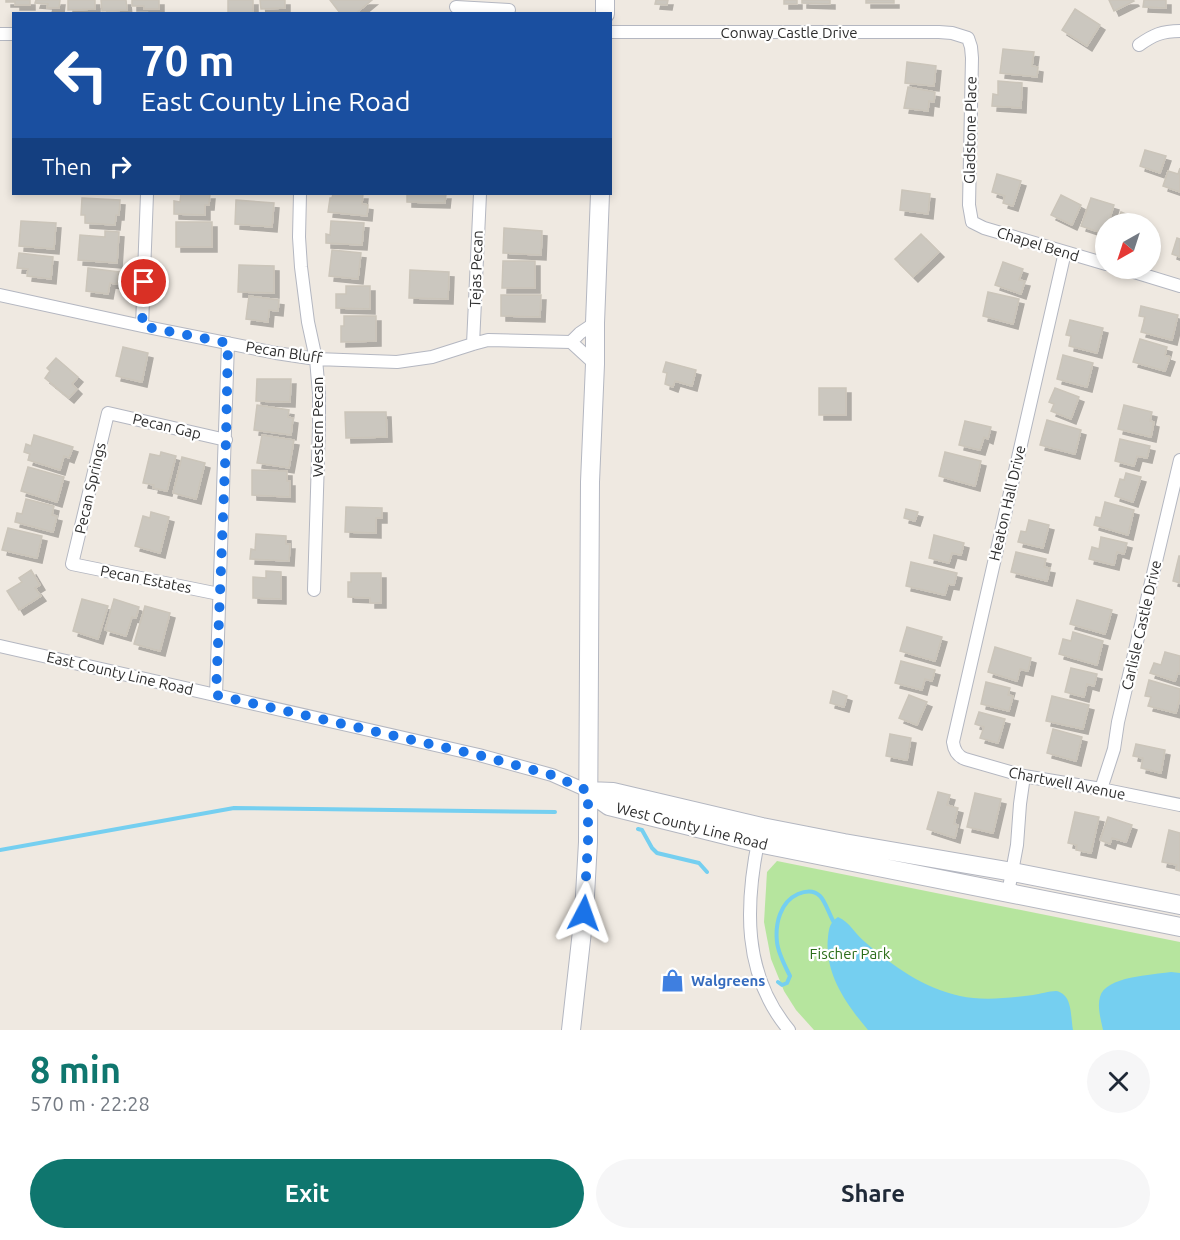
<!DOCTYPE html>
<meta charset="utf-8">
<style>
:root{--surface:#fff;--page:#f6f6f7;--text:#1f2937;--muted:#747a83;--accent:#0f766e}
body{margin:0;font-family:Ubuntu,sans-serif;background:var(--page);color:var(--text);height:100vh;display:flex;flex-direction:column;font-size:22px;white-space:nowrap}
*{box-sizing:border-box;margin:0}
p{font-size:20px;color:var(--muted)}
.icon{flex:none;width:33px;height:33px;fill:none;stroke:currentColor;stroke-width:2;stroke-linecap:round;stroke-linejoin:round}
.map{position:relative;height:1030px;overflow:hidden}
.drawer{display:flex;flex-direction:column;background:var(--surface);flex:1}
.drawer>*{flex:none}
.guide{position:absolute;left:12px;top:12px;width:600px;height:183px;border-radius:0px;box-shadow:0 3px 9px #0003;background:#1a4fa0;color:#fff;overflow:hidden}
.needle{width:39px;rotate:219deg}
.fabs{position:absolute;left:1095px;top:213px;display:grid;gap:12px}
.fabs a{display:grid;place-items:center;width:66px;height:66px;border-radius:50%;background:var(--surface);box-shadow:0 3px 9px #0003;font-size:30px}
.pin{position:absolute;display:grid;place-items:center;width:51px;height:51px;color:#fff;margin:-26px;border:3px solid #fff;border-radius:50%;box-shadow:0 2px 6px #0007}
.me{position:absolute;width:66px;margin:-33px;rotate:4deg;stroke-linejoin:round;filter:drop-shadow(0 0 4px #0008)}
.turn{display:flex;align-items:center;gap:21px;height:126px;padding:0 30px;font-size:27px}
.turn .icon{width:78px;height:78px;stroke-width:2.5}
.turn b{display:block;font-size:42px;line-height:51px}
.then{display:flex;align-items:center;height:57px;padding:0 30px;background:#0003;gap:12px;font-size:22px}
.round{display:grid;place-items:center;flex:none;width:63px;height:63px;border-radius:32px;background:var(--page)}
.head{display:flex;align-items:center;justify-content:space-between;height:102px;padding:0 30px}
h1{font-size:36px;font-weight:600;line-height:45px;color:var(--accent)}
.cta{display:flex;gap:12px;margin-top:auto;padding:12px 30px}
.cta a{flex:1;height:69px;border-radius:36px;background:var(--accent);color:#fff;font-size:24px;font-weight:600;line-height:69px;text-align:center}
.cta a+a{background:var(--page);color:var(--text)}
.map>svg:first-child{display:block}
.green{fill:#b6e59e}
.water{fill:#75cff0}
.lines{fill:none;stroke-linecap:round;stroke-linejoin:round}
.stream{stroke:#75cff0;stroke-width:4}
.building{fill:#cbc7bf;stroke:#cbc5ba;stroke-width:1.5;filter:url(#shadow)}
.street-casing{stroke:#b4b7c1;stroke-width:14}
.secondary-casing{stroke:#b4b7c1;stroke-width:20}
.street{stroke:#fff;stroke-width:12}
.secondary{stroke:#fff;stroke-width:18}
.route{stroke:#1a73e8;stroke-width:10;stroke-dasharray:0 18}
.labels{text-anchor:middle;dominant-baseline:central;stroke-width:4.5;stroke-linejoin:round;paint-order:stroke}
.street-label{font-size:15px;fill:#2e2e2e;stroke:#fff}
.park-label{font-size:15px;fill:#2c6e1b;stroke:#fff}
.shop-label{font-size:15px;font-weight:bold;fill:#366cbe;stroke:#fff;text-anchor:start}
</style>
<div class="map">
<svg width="1180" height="1030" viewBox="0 0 1180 1030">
<defs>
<filter id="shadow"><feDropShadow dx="5" dy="5" stdDeviation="0" flood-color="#0004"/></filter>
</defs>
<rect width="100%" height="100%" fill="#efe9e1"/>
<path class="green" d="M777,861L1180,942V1030H814L796,1010L784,991L771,959L764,922L767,872Z"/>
<path class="water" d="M838,917C850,922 855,934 865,942C893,966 923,988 960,996C982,1001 1010,998 1033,995C1040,994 1049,991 1056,991C1058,991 1062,993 1064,995C1072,1002 1071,1020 1073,1030H868C846,1004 824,973 828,937C829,928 830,922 838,917Z
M1171,972L1180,973V1030H1103C1101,1020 1097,1007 1100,997C1105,976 1153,975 1171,972Z"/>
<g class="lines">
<path class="stream" d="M638,829L642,830L652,848L657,853L699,863L707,872
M0,850L234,808L555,812
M778,982L782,985L787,983L790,976C785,966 778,953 777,942C775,924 780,902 798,894C805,891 814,890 820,896C826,902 830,917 835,924"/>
</g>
<path class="building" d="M6,0H30V5H15V2H6Z
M36,0H60L59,8H47L48,4L35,3Z
M68,0H95V9L68,10Z
M101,0H126L127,10L102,11Z
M132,0H159V9H144V6H132Z
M228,0H253V14H228Z
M260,0H285V8L261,9Z
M330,0H372L355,14H339L340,13Z
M656,0H668L667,5L655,4Z
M784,0H797V4H784Z
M802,0H830V4L802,3Z
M866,0H894V3H866Z
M1109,0H1133L1134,1L1114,11Z
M1144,0H1166V8L1143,7Z
M1075,9L1100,25L1087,46L1062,30Z
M1003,49L1034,52L1032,66L1038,67L1037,77L1000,73Z
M907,62L936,66L934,86L905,83Z
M998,81L1022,83L1021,108L992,106L993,94L998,95Z
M908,87L935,92L934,102L929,101L928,111L904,108Z
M1145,150L1166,156L1160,173L1140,166Z
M1180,168V192L1163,186L1168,171L1178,174Z
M997,174L1021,181L1013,206L1003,203L1005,196L992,192Z
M902,190L930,194L928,214L900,210Z
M181,194H210L209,205H205V215L174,214V201L180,202Z
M333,194H363L362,204L368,205L367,216L328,212L330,198H332Z
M407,194H446L445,203L407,202Z
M1061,195L1081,205L1072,225L1051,215Z
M82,198L120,200L119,215H116L115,225L85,223V215H81Z
M1091,198L1114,205L1108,224H1106L1105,234L1081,226Z
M236,200L274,203L272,227L235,224Z
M1121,212L1142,221L1141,224H1117Z
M21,221L56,223L54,249L19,246Z
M331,221L364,223L362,245L326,243V234L330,235Z
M176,222H212V247H176Z
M504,228L542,231L541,255L503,253Z
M105,231L119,232L117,263L78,260L80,235L105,237Z
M921,234L939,252L913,277L895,259Z
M1177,238L1180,239V257L1172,254Z
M332,250L361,253L358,279L329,276Z
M19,253L53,257L51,279L27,276L28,269L17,268Z
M503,261H535V288H502Z
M1003,262L1023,269L1019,280L1025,281L1021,294L995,285Z
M239,265L274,266V293L238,292Z
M88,268L119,272L117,284L110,283L108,294L86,291Z
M410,270L449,272L448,299L409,298Z
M346,286H370V309L336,308V294H346Z
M988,292L1019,299L1013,324L983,316Z
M501,295H541L540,317L501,316Z
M249,296L279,300L278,311L269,310L268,322L246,319Z
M1141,306L1178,315L1172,340L1141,332L1145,317L1139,316Z
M344,316H376V341L341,342V326H344Z
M1070,320L1103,328L1097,353L1069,346L1071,336L1066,335Z
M1140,339L1167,347L1165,355L1170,357L1165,371L1133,362Z
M123,347L148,353L142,382L116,376Z
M1063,355L1093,363L1087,387L1057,379Z
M56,358L78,377L72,384L77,389L69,398L45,378L50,371L47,368Z
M666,362L696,370L692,386L675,381L673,387L665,384L667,373L663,372Z
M257,379H291L290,402L256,401Z
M819,388H846V415H819Z
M1055,388L1079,397L1071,419L1051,411L1054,404L1049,402Z
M257,405L289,410L288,417L293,418L291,435L254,430Z
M1124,405L1152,412L1150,421L1154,422L1151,437L1118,429Z
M345,412H386L387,437L346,438Z
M1047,420L1081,430L1075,454L1040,445Z
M965,421L991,427L988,439L984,437L980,450L959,445Z
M34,435L73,447L69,458L64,456L60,470L28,460L30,454L24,452L26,444L31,446Z
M262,435L294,440L289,468L257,463Z
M1120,439L1150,446L1147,458L1137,456L1134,466L1115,461Z
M161,452L176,456L167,491L153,488L154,485L143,483L150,454L160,456Z
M945,452L981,461L975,486L939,476Z
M182,457L205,463L196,499L173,493Z
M28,467L64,477L57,502L21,491Z
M252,470L287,471V481H290V497L252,495Z
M1126,473L1141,477L1133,502L1115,496L1120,479L1124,480Z
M26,499L54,506L52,515L57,516L53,532L15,522L17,513L22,514Z
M1105,502L1134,510L1128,535L1094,525L1096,517L1101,518Z
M346,507L382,508V518H376V533L345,532Z
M906,509L918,512L915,521L904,518Z
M151,512L169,517L160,553L135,546L143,516L150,518Z
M1029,520L1049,525L1043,548L1018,542L1021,531L1026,532Z
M8,528L42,536L37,558L2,550Z
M256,534L286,536V544H290L289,561L250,559L251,549L255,550Z
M934,535L964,543L961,555L952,553L949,563L929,558Z
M1101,537L1127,543L1124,554L1117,552L1114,565L1089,559L1092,547L1099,549Z
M1016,552L1046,559L1044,567L1050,568L1047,581L1011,572Z
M1179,556H1180V583L1173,581Z
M911,562L957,573L954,585L948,584L945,595L906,586Z
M31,570L40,585L35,588L41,596L19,610L7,591L22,582L19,578Z
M266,571L281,572V599L253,598V577L266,578Z
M351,573H381V603H370V598L348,597V582H351Z
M82,599L108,606L98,639L73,631Z
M114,599L139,607L136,618L132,617L126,636L105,630Z
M1077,600L1112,610L1105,634L1070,624Z
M145,606L170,613L160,651L134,644Z
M907,627L942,637L935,661L900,651Z
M1073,632L1103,641L1097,665L1059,654L1063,639L1071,641Z
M995,647L1031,658L1028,671L1020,669L1017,681L988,672Z
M1165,652L1180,656V674L1178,673L1175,681L1150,673L1154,663L1161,665Z
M901,661L935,670L932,681L925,679L922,690L895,683Z
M1071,668L1097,674L1094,686L1087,684L1084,697L1065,692Z
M1149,680L1180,689V698L1176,713L1148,706L1151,697L1145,696Z
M986,682L1010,688L1008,695L1013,696L1009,711L981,704Z
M833,691L847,696L844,707L830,703Z
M909,695L927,702L917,725L899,718Z
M1052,696L1089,705L1083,729L1046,721Z
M979,712L1005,719L998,743L980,738L984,727L975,724Z
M1053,729L1082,737L1076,761L1047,753Z
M890,734L911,738L907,760L886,756Z
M1136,744L1165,750L1161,773L1141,768L1143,758L1133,756Z
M938,792L950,795L947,805L958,808L954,824L958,825L955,838L927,829Z
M975,793L1001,799L993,833L967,827Z
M1075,812L1099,817L1091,853L1076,850L1077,845L1068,843Z
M1108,817L1132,825L1126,842L1112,838L1110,844L1100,840Z
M1169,830L1180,833V871L1176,870L1177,865L1162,862Z"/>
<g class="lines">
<defs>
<path id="street" d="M456,7L509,10
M610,32H939L952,33L968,38L971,47L972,58L969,205L972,222L984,228L1106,264
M0,34H14
M1139,45C1153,35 1162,31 1180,31
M300,194L299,237L301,267L308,322L316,359L319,394V426L314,590
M1065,252L953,742C954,750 957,756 965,759L1024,776L1101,789L1180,805
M1121,268L1180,286
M0,295L142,326L276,353L316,359L397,362L432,357L473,344L488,340L571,342L595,364
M142,326L147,194
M571,342L580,333L595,323
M473,344L480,194
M219,594L72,564L108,413L226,440
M0,646L479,755L552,775L588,791
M216,695L228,343
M1101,789L1114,749L1118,722L1180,460
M759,837C745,904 742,974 789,1030
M1008,893L1017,845L1020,804L1024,776"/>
<path id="secondary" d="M605,0V14
M588,791L609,806L758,843L1180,927
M588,791L613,792L762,827L844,843L1013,872L1180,905
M571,1030L584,913L588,842L590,482L595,364V323L600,194"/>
</defs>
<use href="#street" class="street-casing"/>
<use href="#secondary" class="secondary-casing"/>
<use href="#street" class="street"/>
<use href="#secondary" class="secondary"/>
</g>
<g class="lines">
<path class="route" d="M144,282L142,326L228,343L226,440L216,695L478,755L552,775L588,791V842L584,913"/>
</g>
<defs>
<symbol id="shop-bare" viewBox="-9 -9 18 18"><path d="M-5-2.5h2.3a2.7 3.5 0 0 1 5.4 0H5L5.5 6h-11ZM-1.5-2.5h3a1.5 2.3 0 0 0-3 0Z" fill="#3f7fe0" stroke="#fff" stroke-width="2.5" paint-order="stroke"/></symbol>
</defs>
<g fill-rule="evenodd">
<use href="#shop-bare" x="656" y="964" width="33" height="33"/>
</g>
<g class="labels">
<g class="street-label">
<text x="789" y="32">Conway Castle Drive</text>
<text transform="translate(970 130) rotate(-89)">Gladstone Place</text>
<text transform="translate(1038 244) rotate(17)">Chapel Bend</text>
<text transform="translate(476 269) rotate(-88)">Tejas Pecan</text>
<text transform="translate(284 352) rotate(9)">Pecan Bluff</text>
<text transform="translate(167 426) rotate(13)">Pecan Gap</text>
<text transform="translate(317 427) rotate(-90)">Western Pecan</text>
<text transform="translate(90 488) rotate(-77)">Pecan Springs</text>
<text transform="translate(1007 503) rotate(-77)">Heaton Hall Drive</text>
<text transform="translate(146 579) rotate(11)">Pecan Estates</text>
<text transform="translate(1141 625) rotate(-77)">Carlisle Castle Drive</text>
<text transform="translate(120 673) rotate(13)">East County Line Road</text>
<text transform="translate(1067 783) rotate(11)">Chartwell Avenue</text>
<text transform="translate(692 826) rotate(14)">West County Line Road</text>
</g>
<g class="park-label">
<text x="850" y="953">Fischer Park</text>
</g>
<g class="shop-label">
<text x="691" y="980">Walgreens</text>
</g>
</g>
</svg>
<div class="fabs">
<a><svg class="needle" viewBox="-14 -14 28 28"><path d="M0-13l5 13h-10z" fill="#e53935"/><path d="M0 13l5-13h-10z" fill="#747a83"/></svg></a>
</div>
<div class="pin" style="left:144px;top:282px;background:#d93025"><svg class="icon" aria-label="arrive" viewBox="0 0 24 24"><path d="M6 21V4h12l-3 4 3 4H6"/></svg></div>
<svg class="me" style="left:584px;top:913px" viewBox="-20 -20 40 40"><path d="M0-17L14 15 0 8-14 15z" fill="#1a73e8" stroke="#fff" stroke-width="4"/></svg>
<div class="guide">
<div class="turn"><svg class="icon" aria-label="left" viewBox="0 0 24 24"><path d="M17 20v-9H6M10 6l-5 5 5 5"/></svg><div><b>70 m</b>East County Line Road</div></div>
<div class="then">Then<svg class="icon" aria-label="right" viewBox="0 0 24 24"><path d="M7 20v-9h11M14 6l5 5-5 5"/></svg></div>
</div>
</div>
<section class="drawer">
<div class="head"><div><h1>8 min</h1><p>570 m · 22:28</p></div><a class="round"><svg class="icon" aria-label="close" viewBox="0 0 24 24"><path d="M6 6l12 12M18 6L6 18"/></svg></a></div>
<div class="cta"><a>Exit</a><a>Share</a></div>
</section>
